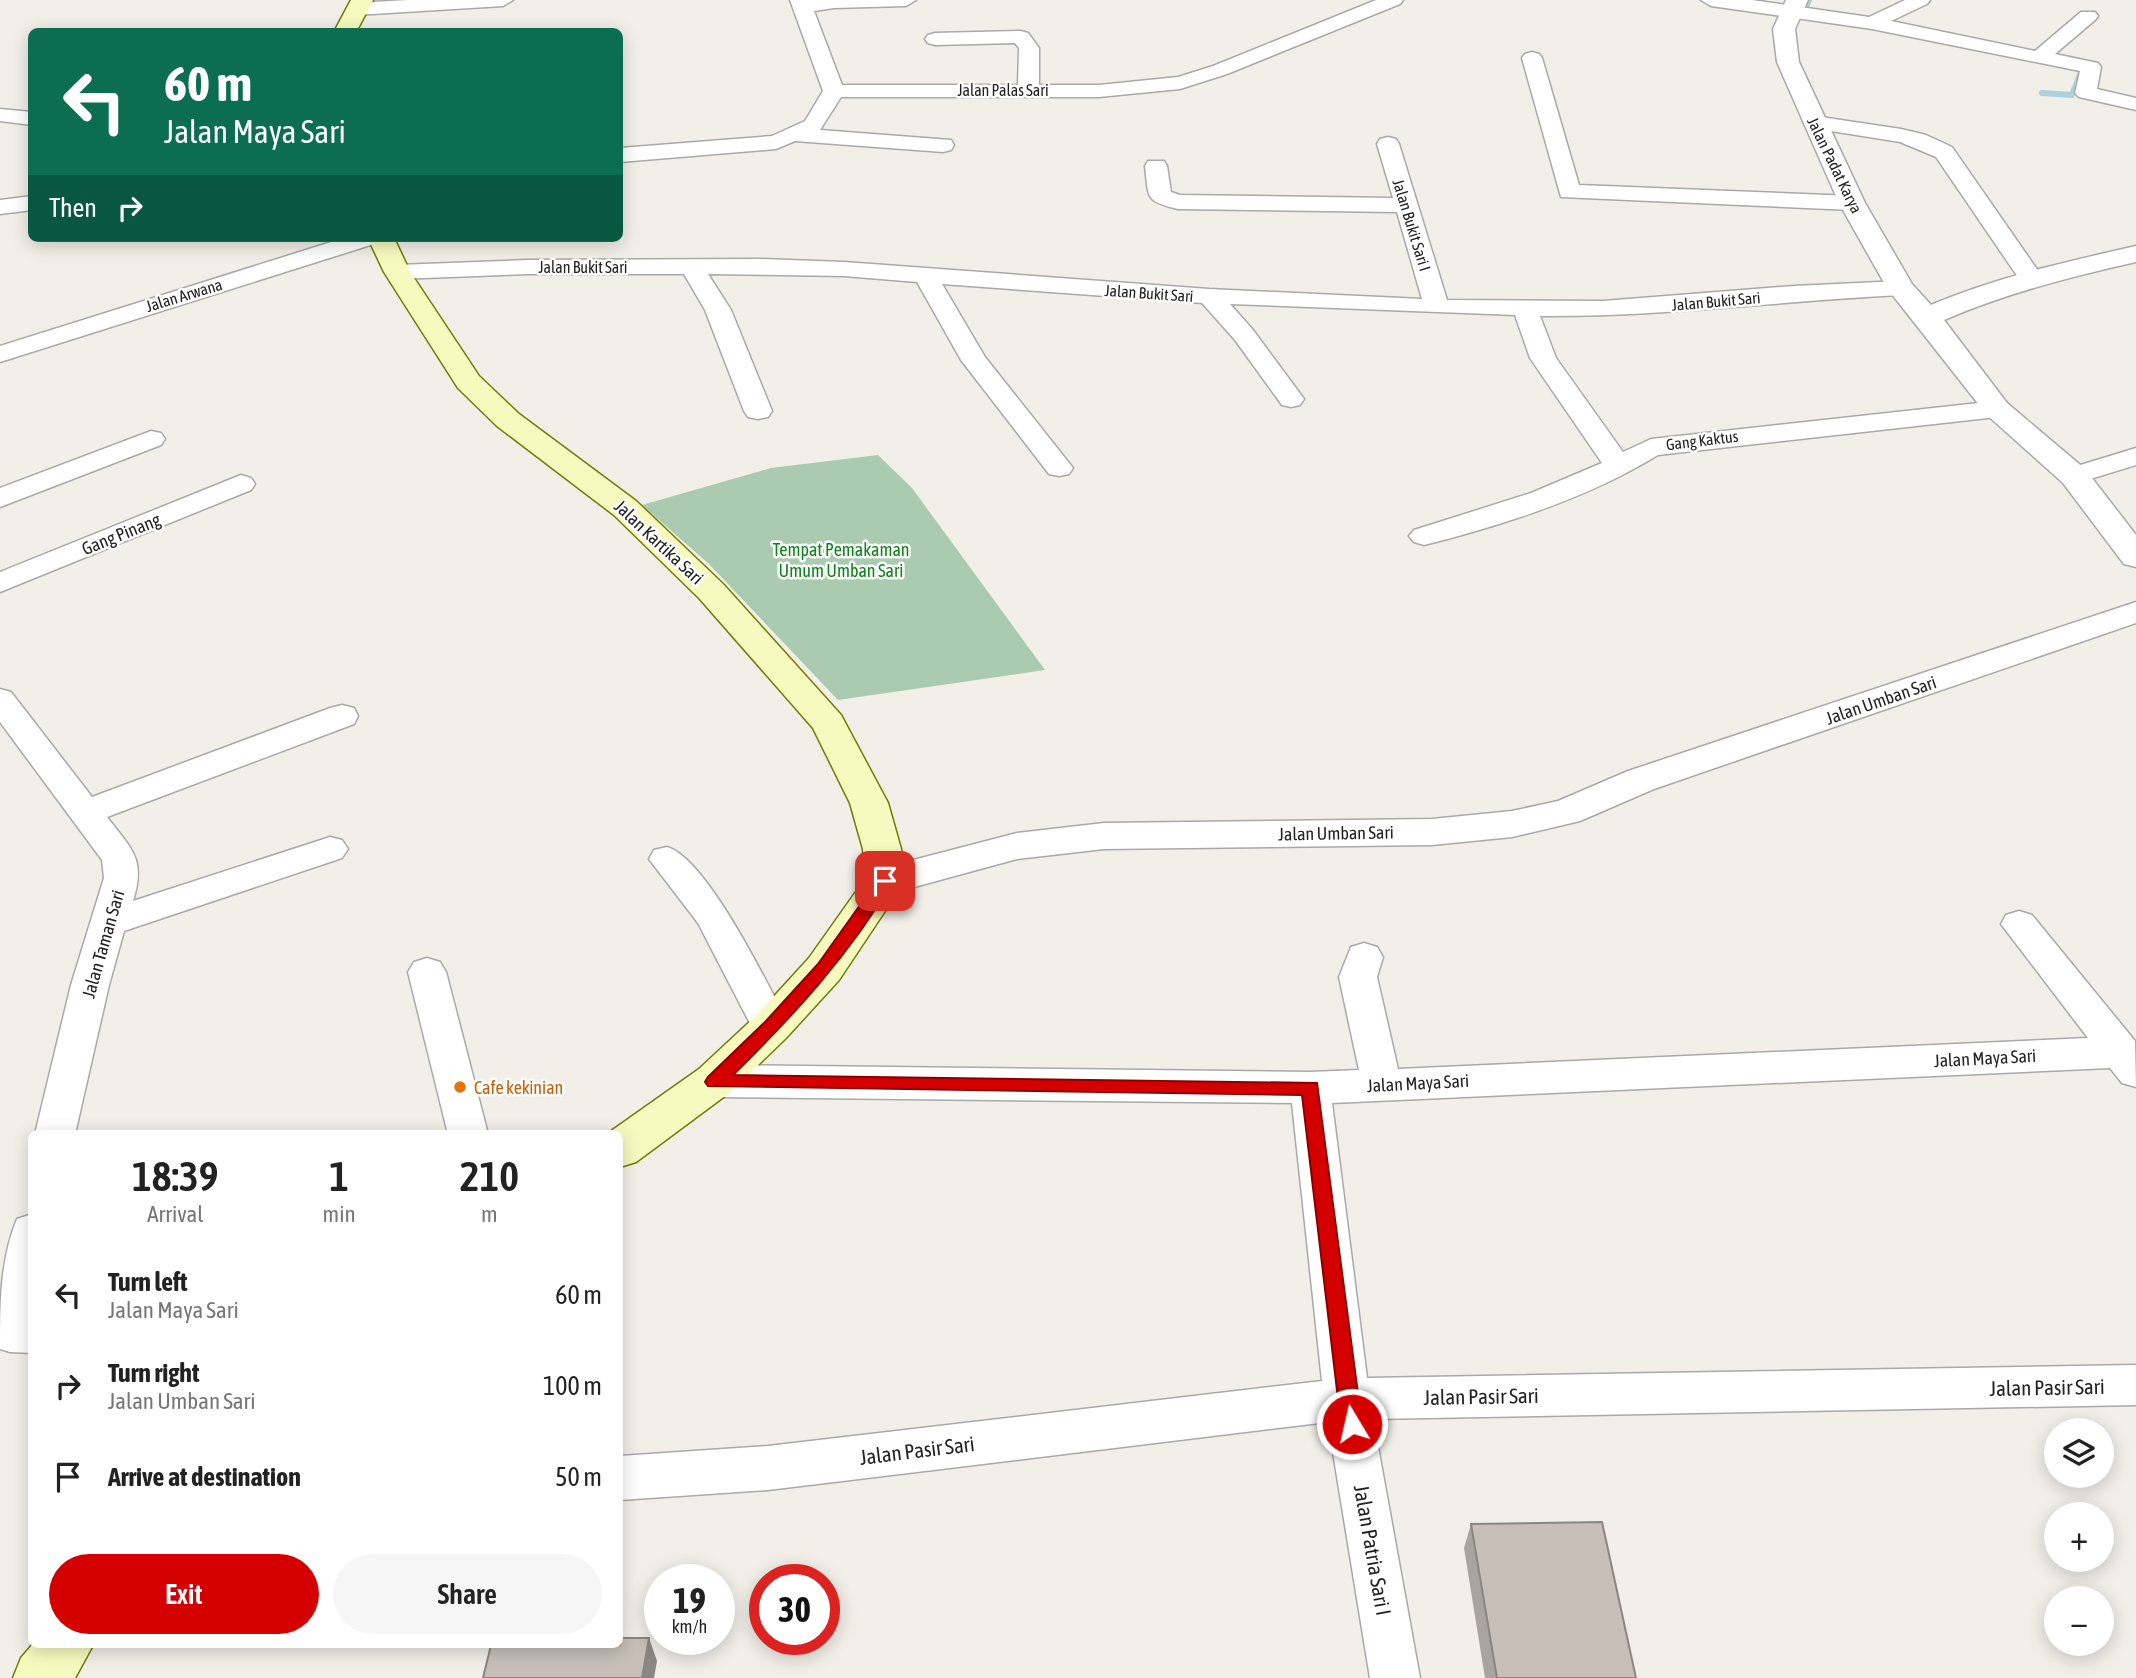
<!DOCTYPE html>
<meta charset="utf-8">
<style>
:root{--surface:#fff;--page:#f6f6f6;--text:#222;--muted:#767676;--accent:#d40000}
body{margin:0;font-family:"Asap Condensed",sans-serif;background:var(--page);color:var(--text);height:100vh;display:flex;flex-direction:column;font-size:26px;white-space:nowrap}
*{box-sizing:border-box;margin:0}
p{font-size:23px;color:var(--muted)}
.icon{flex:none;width:38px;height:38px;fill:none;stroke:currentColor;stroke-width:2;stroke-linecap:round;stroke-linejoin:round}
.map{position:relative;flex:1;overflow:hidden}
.details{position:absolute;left:28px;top:1130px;width:595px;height:518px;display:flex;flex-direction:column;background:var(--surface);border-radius:10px;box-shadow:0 4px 18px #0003}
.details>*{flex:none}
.hud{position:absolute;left:28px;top:28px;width:595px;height:214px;border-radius:10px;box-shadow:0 4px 18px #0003;background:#0b6e4f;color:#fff;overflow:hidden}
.buttons{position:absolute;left:2044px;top:1418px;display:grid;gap:14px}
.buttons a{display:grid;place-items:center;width:70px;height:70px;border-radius:50%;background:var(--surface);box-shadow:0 4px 18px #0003;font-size:35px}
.speed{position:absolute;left:644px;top:1564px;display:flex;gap:14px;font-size:35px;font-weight:700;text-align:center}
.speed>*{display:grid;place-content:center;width:91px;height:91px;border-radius:50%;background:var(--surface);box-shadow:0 4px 18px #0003;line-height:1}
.speed small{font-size:18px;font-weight:400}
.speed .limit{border:10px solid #d22;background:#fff;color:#111}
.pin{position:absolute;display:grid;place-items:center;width:60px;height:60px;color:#fff;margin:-30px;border-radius:14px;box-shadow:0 4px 10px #0006}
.me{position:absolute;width:77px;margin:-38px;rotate:351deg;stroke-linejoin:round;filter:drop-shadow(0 0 5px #0008)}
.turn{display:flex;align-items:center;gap:24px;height:147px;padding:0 21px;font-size:32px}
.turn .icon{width:91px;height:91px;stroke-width:2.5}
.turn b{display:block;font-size:49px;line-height:60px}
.then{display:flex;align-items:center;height:66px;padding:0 21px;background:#0003;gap:14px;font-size:26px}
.eta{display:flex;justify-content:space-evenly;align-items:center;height:119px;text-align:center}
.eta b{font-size:42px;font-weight:600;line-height:49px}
.button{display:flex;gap:14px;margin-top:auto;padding:14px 21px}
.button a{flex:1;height:80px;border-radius:42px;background:var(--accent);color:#fff;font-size:28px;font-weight:600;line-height:80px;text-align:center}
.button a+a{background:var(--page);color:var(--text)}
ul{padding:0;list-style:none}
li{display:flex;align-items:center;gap:21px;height:91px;padding:0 21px}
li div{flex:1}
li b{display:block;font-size:26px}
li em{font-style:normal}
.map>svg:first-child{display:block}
.cemetery{fill:#aacbaf}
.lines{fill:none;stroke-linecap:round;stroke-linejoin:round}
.stream{stroke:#aad3df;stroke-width:6}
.minor-casing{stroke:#a9a9a9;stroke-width:3}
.tertiary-casing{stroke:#a9a9a9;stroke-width:3}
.secondary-casing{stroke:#707d05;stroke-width:3}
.minor{fill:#fff;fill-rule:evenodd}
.tertiary{fill:#fff;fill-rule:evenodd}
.secondary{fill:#f7fabf;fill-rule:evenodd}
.wall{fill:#aba49e}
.shaded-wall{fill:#8b8681}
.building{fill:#c7bfb8;stroke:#8b8681;stroke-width:2}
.route{fill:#d40000;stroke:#8a0000;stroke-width:2}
.food-dot{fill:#e8710a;stroke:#fff;stroke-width:2.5}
.labels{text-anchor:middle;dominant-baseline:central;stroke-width:5;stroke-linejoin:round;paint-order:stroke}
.far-street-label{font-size:16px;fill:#222;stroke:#fff}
.street-label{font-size:18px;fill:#222;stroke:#fff}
.park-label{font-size:18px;fill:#0c8416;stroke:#fff}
.food-label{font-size:18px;fill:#c56008;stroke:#fff;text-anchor:start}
.near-street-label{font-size:21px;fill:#222;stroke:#fff}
</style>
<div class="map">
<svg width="2136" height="1678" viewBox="0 0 2136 1678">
<rect width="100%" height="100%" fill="#f2efe9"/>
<path class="cemetery" d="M878,455L912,488L1045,670L838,700L709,564L642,505L771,468Z"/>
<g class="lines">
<path class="stream" d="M1806,7L1809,0
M2042,93L2072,95L2082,69L2080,68"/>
<defs>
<path id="minor" d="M408,0H513L503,6L356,15L346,9L356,3Z
M790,0H916L906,6L834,8L814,11L842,85H1018L1019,48L1015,43L935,45L928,43L925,39L928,35L935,33L1021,31L1028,33L1039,48V85H1099L1178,77L1213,66L1376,0H1403L1400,4L1227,74L1180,89L1099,97H841L820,130L951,140L954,145L951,150L943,152L795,141L776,149L620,162V148L772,136L805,121L823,91Z
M1701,0H1752L1869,17L1905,0H1930L1927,4L1891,21L2035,51L2081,12H2095L2098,16L2095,20L2055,54L2098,63L2101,67L2097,89L2136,98V110L2079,97L2075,93L2080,71L1872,29L1711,6Z
M1532,52L1539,54L1542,58L1579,185L1852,196L1860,198L1864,203L1860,208L1852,210L1561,197L1522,58L1525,54Z
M0,109L32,112V125L0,121Z
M1814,116L1901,129L1926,135L1952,147L2043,278L2040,283L2031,285L2022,283L1936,157L1900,142L1806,127L1803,122L1806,117Z
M1388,137L1396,139L1399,144L1447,300L1603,301L1794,286L1901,281L1910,283L1913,288L1910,293L1901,295C1781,301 1661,317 1540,316L1556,358L1623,452L1651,439L1997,401L2007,403L2010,409L2007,415L1997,417L1658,455C1588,498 1504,525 1424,545L1414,542L1409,536L1414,530L1531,493L1602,463L1530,358L1515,315L1230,304L1253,330L1304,399L1300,405L1291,407L1282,405L1235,340L1202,303L942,284L985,357L1073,468L1069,474L1059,476L1049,474L961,360L917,282L844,276L708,274L731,310L772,411L768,417L758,419L748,417L744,411L705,310L684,274H527L397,279L388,277L385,272L388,267L397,265L527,260L759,259L844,262L1209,289L1422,299L1397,212L1178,209C1144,201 1149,198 1145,166L1148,161H1164L1167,166L1171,192L1180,195L1393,198L1377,144L1380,139Z
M32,196V210L0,214V200Z
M344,238H381L377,243L0,362V346Z
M151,431L161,433L165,439L161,445L0,507V488Z
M2136,448V465L2074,484L2064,482L2060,476L2064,470Z
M241,475L251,478L255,484L251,490L0,592V572Z
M0,689L11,692L92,797L330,708L342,705L354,708L358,716L354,724L107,817C132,850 146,858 133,901L330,837L342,840L348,849L342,858L124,931L109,985L75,1134H35L71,985L104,878L102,860L0,722Z
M667,847C707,858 769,987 790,1027L785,1037L771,1042L757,1037L698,923L649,859L654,850Z
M2019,911L2032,915L2135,1041L2136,1087L2122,1083L2110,1068L1332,1103L1367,1378L2136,1365V1405L1373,1419L1420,1678H1370L1328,1422L768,1490L620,1500V1456L768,1446L1322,1381L1292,1103L714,1097L700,1092L694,1081L700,1070L714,1065L1310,1072L1359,1070L1339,977L1351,947L1364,943L1377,947L1383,957L1377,977L1398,1069L2088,1038L2001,924L2006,915Z
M427,958L440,962L446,972L488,1134H448L408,972L414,962Z
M32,1214V1353L10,1352L0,1349C0,1305 0,1260 17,1219Z"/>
<path id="tertiary" d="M1786,0H1808L1795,29L1799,62L1865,203L1912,284L1931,305C1997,277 2066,262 2136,246V262C2070,277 2006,293 1944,320L2007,403L2085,469L2136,535V567L2124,564L2063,483L1987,415L1887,288L1839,203L1777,62L1773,29Z
M2136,602V623L1654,789L1580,821L1512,837L1432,845L1104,849L1017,859L885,895L871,891L865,881L871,871L1017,833L1104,823L1432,819L1512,811L1558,801L1628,771Z"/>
<path id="secondary" d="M351,0H373L356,32H334Z
M368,238H394L410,272L479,376L519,414L636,501L723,584L841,715L888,803L901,849L905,881L839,980L786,1038L729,1093L636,1162L620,1167V1134H607L699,1069L756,1016L809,958L865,879L863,849L850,803L813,728L699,598L614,515L497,426L458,388L384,272Z
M32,1645H93L75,1678H13L21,1658Z"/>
</defs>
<use href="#minor" class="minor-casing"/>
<use href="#tertiary" class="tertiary-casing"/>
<use href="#secondary" class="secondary-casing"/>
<use href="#minor" class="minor"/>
<use href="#tertiary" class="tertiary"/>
<use href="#secondary" class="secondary"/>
</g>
<path class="wall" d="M1471,1524L1636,1678H1485L1464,1548Z"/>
<path class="shaded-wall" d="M649,1638L657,1661L654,1678H642Z"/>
<path class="building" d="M1602,1522L1636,1678H1497L1471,1524Z
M620,1638H649L642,1678H483L491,1645H620Z"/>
<path class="route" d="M885,875L893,881C850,954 793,1016 733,1075L1317,1083L1362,1424L1359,1431L1352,1434L1344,1431L1341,1424L1302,1095L708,1086L705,1082L708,1077L765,1022L818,964L880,877Z"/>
<circle class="food-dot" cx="460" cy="1087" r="7"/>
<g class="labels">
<g class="far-street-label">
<text x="1003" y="90">Jalan Palas Sari</text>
<text transform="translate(1835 165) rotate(64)">Jalan Padat Karya</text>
<text transform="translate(1412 225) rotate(73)">Jalan Bukit Sari I</text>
<text x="583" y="267">Jalan Bukit Sari</text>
<text transform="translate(1149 293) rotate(4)">Jalan Bukit Sari</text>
<text transform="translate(184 295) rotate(-17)">Jalan Arwana</text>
<text transform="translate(1716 301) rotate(-5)">Jalan Bukit Sari</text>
<text transform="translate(1702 440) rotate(-7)">Gang Kaktus</text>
</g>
<g class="street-label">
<text transform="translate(121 534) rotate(-22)">Gang Pinang</text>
<text transform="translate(659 542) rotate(43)">Jalan Kartika Sari</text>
<text transform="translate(1881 700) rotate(-19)">Jalan Umban Sari</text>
<text transform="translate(1336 833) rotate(-1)">Jalan Umban Sari</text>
<text transform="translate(103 944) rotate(-74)">Jalan Taman Sari</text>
<text transform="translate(1985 1058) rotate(-3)">Jalan Maya Sari</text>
<text transform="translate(1418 1083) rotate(-3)">Jalan Maya Sari</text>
</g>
<g class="park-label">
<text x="841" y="549">Tempat Pemakaman<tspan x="841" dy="21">Umum Umban Sari</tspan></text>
</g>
<g class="food-label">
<text x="474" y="1087">Cafe kekinian</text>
</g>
<g class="near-street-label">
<text transform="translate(2047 1387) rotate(-1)">Jalan Pasir Sari</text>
<text transform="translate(1481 1396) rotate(-1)">Jalan Pasir Sari</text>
<text transform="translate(917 1450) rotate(-7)">Jalan Pasir Sari</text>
<text transform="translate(1373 1550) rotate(80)">Jalan Patria Sari I</text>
</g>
</g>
</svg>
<div class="buttons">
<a><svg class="icon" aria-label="layers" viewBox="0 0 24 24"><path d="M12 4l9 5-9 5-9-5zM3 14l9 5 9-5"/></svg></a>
<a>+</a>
<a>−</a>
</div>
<div class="speed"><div>19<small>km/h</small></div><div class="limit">30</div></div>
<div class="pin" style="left:885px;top:881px;background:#d93025"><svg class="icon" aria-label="arrive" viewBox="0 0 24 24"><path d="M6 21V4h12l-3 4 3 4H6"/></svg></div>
<svg class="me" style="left:1352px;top:1424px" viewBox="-20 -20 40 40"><circle r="17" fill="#d40000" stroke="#fff" stroke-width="3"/><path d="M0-11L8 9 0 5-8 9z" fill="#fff"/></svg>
<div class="hud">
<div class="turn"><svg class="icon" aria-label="left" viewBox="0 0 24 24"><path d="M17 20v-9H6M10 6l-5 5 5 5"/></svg><div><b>60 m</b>Jalan Maya Sari</div></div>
<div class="then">Then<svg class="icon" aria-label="right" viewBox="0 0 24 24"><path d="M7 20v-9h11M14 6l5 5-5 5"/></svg></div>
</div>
<section class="details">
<div class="eta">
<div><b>18:39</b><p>Arrival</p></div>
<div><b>1</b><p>min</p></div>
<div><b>210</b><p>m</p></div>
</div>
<ul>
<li><svg class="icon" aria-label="left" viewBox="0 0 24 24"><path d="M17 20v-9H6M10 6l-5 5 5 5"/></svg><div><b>Turn left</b><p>Jalan Maya Sari</p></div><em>60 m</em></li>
<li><svg class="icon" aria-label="right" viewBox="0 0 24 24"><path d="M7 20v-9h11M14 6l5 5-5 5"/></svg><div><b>Turn right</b><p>Jalan Umban Sari</p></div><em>100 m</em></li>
<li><svg class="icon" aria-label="arrive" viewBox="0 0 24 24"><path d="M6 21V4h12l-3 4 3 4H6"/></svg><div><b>Arrive at destination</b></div><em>50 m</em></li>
</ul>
<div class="button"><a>Exit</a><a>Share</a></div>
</section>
</div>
